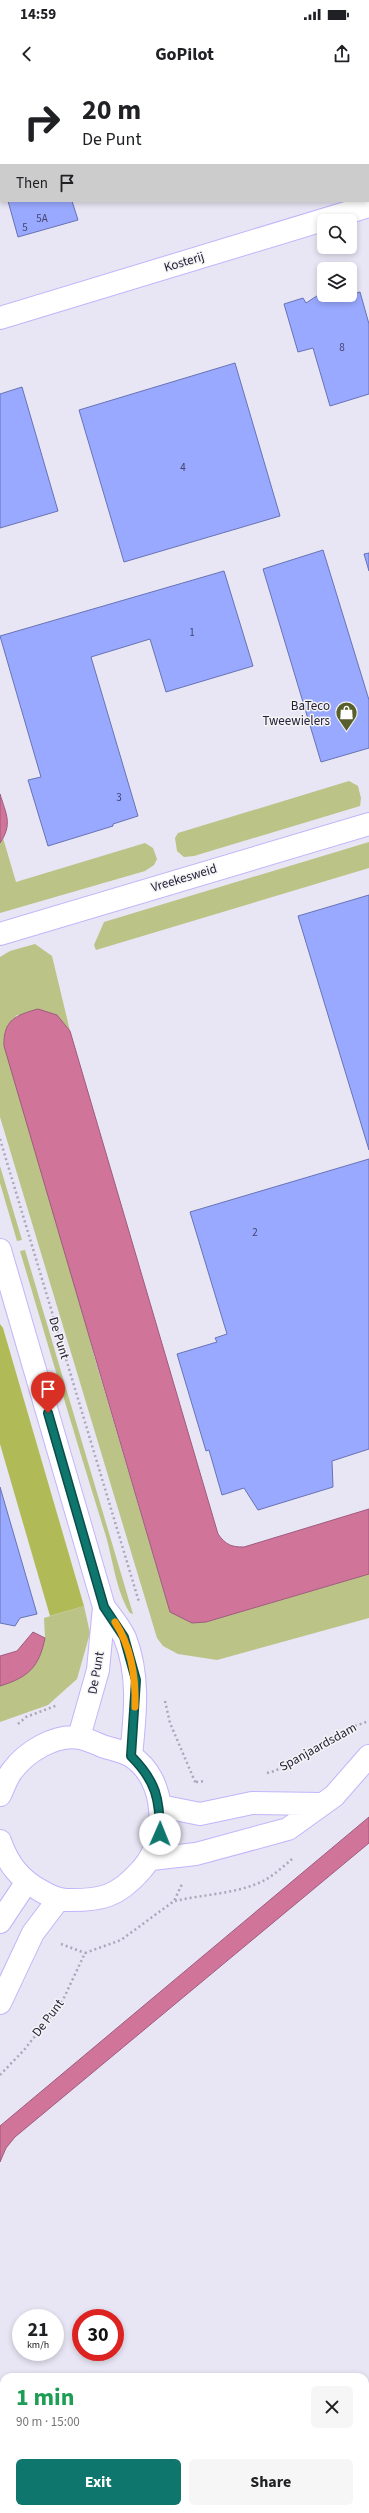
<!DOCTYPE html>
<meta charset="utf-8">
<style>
:root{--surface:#fff;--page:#f6f6f6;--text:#202124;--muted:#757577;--accent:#0f766e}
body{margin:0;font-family:"Source Sans 3",sans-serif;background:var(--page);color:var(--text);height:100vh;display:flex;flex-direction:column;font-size:15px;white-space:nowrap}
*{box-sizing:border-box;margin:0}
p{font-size:13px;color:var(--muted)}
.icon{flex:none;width:22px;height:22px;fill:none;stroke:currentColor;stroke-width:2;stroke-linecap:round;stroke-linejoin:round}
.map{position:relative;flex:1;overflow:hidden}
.drawer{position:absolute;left:0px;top:2293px;width:369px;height:140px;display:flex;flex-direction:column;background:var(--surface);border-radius:12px 12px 0 0;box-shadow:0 2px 6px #0003}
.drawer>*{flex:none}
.guide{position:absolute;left:0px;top:0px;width:369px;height:122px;box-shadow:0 2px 6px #0003;background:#fff;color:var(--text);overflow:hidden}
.fabs{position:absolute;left:317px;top:134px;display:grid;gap:8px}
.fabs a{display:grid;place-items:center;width:40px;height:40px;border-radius:6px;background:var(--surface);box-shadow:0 2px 6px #0003;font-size:20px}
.speed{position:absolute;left:12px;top:2229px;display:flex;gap:8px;font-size:20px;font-weight:700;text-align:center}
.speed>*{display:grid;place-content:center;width:52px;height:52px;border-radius:50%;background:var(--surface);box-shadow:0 2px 6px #0003;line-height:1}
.speed small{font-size:10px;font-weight:400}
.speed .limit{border:6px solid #d22;background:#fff;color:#111}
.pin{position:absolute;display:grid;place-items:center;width:34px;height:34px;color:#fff;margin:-41px -17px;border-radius:50% 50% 50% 0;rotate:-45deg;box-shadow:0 0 4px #0007}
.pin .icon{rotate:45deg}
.me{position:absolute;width:44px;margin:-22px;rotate:1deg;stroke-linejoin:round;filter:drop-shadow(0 0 3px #0008)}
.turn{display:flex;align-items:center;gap:14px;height:84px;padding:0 16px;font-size:18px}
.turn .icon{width:52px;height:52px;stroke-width:2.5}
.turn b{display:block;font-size:28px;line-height:34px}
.then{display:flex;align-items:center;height:38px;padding:0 16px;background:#0003;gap:8px;font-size:15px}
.round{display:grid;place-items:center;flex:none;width:42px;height:42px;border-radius:6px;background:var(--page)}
.overview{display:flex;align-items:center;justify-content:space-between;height:68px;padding:0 16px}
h1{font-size:24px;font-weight:700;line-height:30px;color:#1e9e55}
.button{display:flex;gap:8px;margin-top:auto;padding:8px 16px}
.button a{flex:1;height:46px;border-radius:6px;background:var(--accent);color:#fff;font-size:16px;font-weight:700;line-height:46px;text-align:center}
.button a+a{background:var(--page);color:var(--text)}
.status{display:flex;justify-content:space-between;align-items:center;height:28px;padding:0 20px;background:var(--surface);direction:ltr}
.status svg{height:11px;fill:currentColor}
header{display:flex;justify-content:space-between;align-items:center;height:52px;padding:0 16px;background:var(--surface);font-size:18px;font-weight:700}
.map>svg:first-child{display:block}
.green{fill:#bbc386}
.forest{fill:#b0bb58}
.water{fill:#d1749a;stroke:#9e5b7e}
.building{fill:#99a9ff;stroke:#6773b4}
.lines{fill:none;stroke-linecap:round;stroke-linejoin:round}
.minor-casing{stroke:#c4b4fb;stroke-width:24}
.path{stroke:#aba6b9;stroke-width:2.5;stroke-dasharray:2 3;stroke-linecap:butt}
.minor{stroke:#fff;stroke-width:22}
.route-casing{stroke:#0a4d48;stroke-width:10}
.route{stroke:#0f766e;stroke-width:7}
.slow{stroke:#f59e0b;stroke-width:7}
.labels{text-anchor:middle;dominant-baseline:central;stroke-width:3;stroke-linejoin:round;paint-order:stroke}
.number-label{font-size:11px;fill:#44426c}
.street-label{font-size:13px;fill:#27203b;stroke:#f4f4f4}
.poi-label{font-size:13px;fill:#27203b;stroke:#f4f4f4;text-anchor:end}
</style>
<div class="status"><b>14:59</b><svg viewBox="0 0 49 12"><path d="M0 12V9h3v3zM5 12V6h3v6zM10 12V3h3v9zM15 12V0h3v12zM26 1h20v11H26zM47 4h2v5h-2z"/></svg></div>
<header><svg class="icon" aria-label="back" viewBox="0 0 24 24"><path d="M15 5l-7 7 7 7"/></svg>GoPilot<svg class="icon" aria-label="share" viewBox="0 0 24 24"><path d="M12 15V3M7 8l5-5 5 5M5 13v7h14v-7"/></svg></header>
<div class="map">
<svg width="369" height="2433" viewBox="0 0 369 2433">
<rect width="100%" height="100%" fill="#e8e5f4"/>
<path class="green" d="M349,701L358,706L361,718L360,726L194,776L184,777L177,771L175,758L178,753Z
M3,758L16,802L145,763L153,768L157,779L154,785L145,791L0,833V763Z
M369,762V788L96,870L94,865L104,842Z
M35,864L52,876L70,951L57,935H17L7,947L95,1279L170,1532L206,1542L369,1494V1538L217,1580L178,1574L163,1566L157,1558L0,1037V877L10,871Z
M0,1086L22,1160L17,1161L0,1103Z
M25,1170L133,1534L130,1533C115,1509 113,1477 104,1450C75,1357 48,1265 20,1171Z
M84,1526L90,1553L77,1599L48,1625L0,1642V1606L45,1558L44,1538Z"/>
<path class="forest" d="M0,1244L3,1248L84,1526L50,1536L0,1364Z"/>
<path class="water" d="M0,714C6,734 13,744 0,763Z
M38,929L57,935L70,951L218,1454C226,1465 231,1467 244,1467L369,1429V1494L206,1542L192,1543L170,1532L4,966C3,940 16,935 38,929Z
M33,1552L45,1558C39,1587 29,1597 0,1606V1576L17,1571Z
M369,1737V1763L15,2057L6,2068L0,2082V2046Z"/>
<path class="building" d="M0,0L85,1H1V99Z
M128,0H192V1H128Z
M255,0H334V1H255Z
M8,121H72L78,140L18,157Z
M323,212L324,215H329L331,221L360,212L369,244V314L330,326L313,268L298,272L284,224L303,218L306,223Z
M235,283L280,436L124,482L79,330Z
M22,307L58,431L0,448V314Z
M323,470L369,620V668L321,682L263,489Z
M369,473V491L364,474Z
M224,491L253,586L166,612L150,559L91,577L138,736L113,744V746L48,766L28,700L41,697L0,556Z
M369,815V1070L298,836Z
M369,1079V1369L332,1381L333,1407L258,1430L244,1408L222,1415L209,1370L206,1371L177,1274L217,1262L215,1258L227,1254L190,1132Z
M0,1407L37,1534L20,1538L15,1546L0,1543Z"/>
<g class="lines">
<defs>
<path id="minor" d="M0,238L369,126
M0,854L369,744
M0,1170L104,1527C111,1536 120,1547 125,1558C140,1596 135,1636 131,1676
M79,1657L98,1590L104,1527
M0,1715C4,1707 7,1697 12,1691C26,1672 56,1653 80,1658C87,1659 95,1663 102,1666C111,1669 123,1671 131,1676C167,1699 169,1759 142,1789C118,1817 101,1821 65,1820C57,1819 50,1816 43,1812C20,1800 8,1784 0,1761
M160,1726L200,1734L252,1723L321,1724
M151,1779L196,1774L288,1749L334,1716L369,1676
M0,1842L26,1803
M0,1923L33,1853L58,1820"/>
</defs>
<use href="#minor" class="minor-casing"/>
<path class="path" d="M0,1059L139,1522
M165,1621L170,1643L196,1704
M18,1644L26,1637L58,1625
M267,1693L275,1691L352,1647L369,1641
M196,1702L206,1701
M175,1821C204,1814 238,1814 265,1800C274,1795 284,1786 292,1779
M61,1864L85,1873
M85,1873L121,1860L174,1821L182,1804
M0,1995L24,1970L62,1922L85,1873"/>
<use href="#minor" class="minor"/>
</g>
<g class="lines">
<defs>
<path id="route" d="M48,1333L104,1527L124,1557L136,1600L131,1676C156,1701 160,1719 160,1754"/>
</defs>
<use href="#route" class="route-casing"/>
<use href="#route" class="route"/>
<path class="slow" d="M115,1542C131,1567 136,1597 135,1627"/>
</g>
<defs>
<symbol id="shop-pin" viewBox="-11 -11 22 30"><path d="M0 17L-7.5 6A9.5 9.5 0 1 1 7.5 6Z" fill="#585e2c" stroke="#f4f4f4"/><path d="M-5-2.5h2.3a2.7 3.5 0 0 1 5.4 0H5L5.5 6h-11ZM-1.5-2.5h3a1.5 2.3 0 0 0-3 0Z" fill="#fff"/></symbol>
</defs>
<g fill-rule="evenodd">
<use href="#shop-pin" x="334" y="620" width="25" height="34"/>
</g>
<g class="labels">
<g class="number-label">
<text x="42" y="138">5A</text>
<text x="25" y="147">5</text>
<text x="342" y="267">8</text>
<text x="183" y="387">4</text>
<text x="192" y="552">1</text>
<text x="119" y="717">3</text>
<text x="255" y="1152">2</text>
</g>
<g class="street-label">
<text transform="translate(184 182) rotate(-17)">Kosterij</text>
<text transform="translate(184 798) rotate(-17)">Vreekesweid</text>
<text transform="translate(59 1258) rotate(73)">De Punt</text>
<text transform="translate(96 1593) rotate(-80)">De Punt</text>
<text transform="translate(318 1667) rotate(-29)">Spanjaardsdam</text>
<text transform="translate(48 1938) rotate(-53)">De Punt</text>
</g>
<g class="poi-label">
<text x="330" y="626">BaTeco<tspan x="330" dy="15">Tweewielers</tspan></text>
</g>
</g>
</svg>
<div class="fabs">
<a><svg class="icon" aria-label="search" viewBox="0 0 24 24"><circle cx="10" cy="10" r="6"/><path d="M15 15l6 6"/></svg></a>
<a><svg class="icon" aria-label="layers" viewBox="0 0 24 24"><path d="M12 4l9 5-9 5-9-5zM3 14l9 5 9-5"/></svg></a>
</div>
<div class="speed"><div>21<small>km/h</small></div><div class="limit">30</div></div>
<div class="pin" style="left:48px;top:1333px;background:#d93025"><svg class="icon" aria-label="arrive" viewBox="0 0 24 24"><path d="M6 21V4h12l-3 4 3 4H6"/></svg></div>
<svg class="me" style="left:160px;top:1754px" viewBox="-20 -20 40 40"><circle r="19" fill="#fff"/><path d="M0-13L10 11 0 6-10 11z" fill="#0f766e"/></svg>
<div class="guide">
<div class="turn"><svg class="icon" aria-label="right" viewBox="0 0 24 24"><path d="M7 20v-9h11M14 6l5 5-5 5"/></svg><div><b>20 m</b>De Punt</div></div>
<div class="then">Then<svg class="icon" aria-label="arrive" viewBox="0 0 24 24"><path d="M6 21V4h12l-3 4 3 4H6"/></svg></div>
</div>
<section class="drawer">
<div class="overview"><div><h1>1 min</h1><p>90 m · 15:00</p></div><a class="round"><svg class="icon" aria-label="close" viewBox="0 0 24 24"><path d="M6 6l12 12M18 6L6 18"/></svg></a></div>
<div class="button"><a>Exit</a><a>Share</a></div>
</section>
</div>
